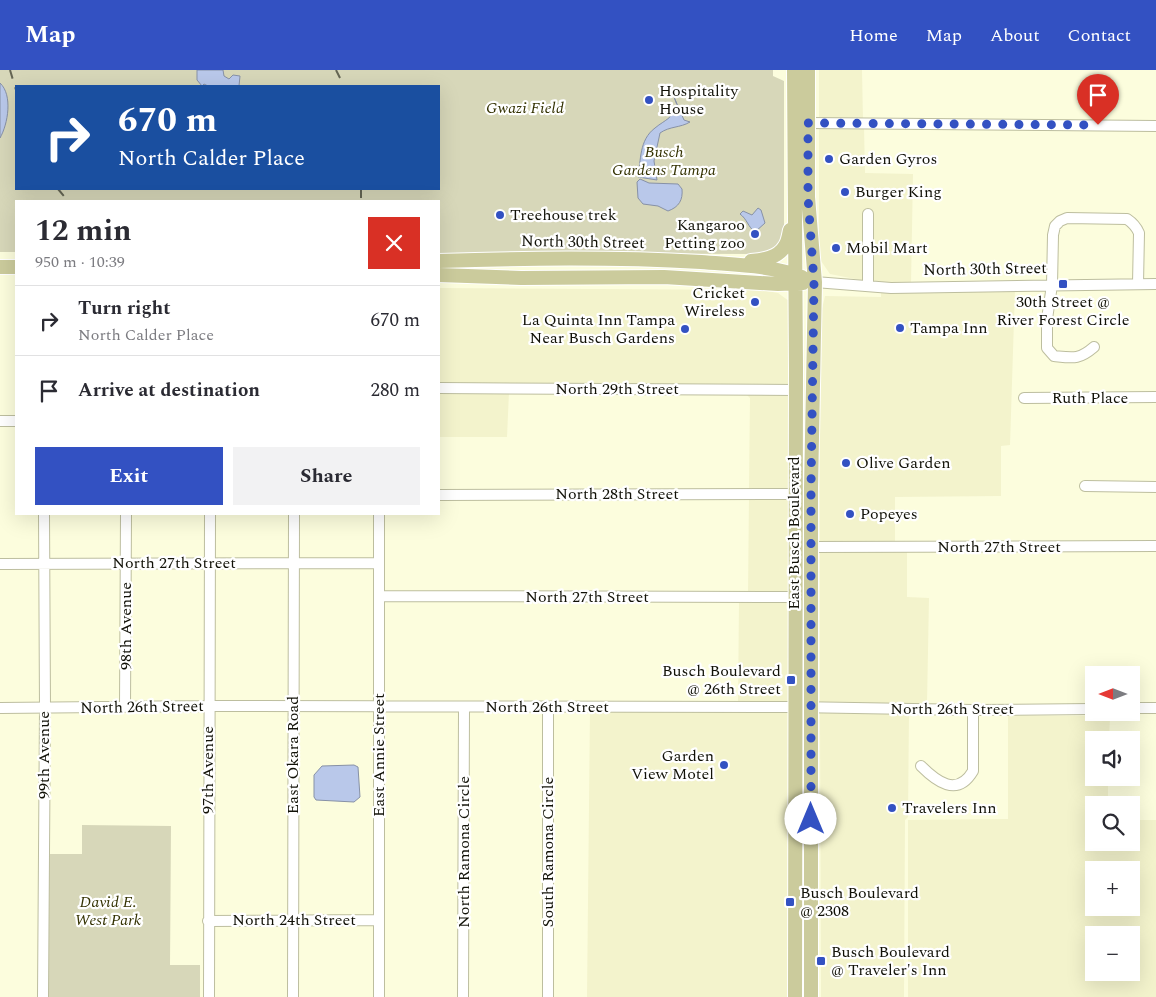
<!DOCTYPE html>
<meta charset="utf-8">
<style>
:root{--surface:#fff;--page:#f2f2f3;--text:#2b2b33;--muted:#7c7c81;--line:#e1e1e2;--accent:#3351c2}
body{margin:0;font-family:Spectral,serif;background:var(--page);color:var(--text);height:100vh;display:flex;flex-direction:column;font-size:19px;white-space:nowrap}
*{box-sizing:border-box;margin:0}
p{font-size:16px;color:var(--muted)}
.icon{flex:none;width:28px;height:28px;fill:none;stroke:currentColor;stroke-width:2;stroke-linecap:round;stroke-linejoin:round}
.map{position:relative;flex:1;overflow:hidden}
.sheet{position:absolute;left:15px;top:130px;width:425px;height:315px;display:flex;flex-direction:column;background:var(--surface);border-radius:0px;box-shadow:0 5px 20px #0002}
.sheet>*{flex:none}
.guide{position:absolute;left:15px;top:15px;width:425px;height:105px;border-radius:0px;box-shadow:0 5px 20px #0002;background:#1a4fa0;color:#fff;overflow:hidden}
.needle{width:32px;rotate:270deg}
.controls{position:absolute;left:1085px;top:596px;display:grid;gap:10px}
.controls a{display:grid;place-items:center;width:55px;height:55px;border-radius:0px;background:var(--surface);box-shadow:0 5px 20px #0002;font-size:25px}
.pin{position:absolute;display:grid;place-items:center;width:42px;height:42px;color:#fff;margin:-51px -21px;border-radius:50% 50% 50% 0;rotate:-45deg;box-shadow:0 0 5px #0007}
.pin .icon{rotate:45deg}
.me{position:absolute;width:55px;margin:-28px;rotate:0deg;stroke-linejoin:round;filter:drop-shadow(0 0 4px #0008)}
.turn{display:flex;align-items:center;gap:18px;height:105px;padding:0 20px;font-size:22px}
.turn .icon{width:65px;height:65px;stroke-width:2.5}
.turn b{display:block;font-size:35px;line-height:42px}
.round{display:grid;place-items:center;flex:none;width:52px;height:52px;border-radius:0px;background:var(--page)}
.head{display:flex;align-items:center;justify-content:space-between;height:85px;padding:0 20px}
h1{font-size:30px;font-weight:700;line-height:38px}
.cta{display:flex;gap:10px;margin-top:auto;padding:10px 20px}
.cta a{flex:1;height:58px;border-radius:0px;background:var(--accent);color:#fff;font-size:20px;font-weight:700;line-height:58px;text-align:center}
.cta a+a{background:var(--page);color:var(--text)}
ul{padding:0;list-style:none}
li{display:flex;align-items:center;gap:15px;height:70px;padding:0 20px;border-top:1px solid var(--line)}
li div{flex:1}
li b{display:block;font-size:19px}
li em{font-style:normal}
header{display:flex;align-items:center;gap:30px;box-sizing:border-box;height:70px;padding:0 25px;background:var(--accent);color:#fff}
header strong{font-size:24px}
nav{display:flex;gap:28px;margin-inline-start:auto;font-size:18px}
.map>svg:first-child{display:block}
.built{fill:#f3f3cc;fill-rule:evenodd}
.green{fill:#d7d7b9;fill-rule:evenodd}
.water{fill:#b9c8ea;stroke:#8791a6}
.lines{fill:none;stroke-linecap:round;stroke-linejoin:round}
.minor-casing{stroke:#bdbe9f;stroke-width:12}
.major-casing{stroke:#fff;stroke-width:16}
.minor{stroke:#fff;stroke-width:10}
.major{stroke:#cbcb9c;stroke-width:14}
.rail{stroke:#656654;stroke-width:2;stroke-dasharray:9 9;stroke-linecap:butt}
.route{stroke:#3351c2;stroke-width:9;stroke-dasharray:0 16.2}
.poi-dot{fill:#3351c2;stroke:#fff;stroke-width:2}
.labels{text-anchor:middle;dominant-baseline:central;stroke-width:4.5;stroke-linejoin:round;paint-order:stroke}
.poi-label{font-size:16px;fill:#111107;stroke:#fff;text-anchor:start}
.park-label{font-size:16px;font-style:italic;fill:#343202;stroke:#fff}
.street-label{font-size:16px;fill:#111107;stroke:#fff}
</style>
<header>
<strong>Map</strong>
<nav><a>Home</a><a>Map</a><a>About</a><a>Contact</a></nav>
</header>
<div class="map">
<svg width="1156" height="927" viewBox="0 0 1156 927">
<rect width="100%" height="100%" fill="#fcfddd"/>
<path class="built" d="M819,0H862L863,50L819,49Z
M819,56L864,57L865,103L913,104L911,214L873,213L872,141H864L865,211L830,204L819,188Z
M439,218L761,220L778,223L789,231L790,316L439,315Z
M1015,219L1010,375L1001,376V426L895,427V473H820L819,252L825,226L881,227V221Z
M439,322H509L507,367H439Z
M742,322L790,323L791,420H749L750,328L747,325H742Z
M749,427H791V524H748Z
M907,480V527L929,528L927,633L909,634V635L820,634V481Z
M739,531H791V634H738Z
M590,641H791L792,927H587Z
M820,641L909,643L908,747L905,750L904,927H821Z
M1008,646H1110L1109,670H1094V708H1108V735H1094V772H1131V750H1156V927H908V750L1008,749ZM1094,800H1131V838H1094ZM1094,865H1131V902H1094Z"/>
<path class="green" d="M0,0H773V6L784,11V166L775,179L760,184L439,183V131H16V182H0ZM16,16H439V119H16Z
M82,755L171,756L170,895H200V927H44L45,784H82Z"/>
<path class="water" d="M197,0H223L224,6L229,9L233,5L240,6L239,16H208L204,14L202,16L197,10Z
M0,13C13,25 8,54 0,68Z
M674,27L684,50L690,52C680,58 670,56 660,63L654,91L657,110L638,107C641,90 639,70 655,58C666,49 671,50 677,35Z
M640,109L649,113L678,114L682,119C683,130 679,137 668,141L658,136L643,134L638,128L637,112Z
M758,138L761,140L765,153L755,162C748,157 747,149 740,144L743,141L752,145Z
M354,695L358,697L360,727L354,732L316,730L314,727V705L322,696Z"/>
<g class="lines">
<defs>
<path id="minor" d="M808,53L1156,56
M815,212L891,218L1156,214
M868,216V144
M1094,277C1079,290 1073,288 1054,286L1047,278V249L1052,215L1053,165L1055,156L1060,151L1067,148L1127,149C1133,153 1136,156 1139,163L1138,214
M439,318L796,320
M1024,328L1156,327
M0,351H16
M1085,416L1156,417
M439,425L795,424
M812,477L1156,476
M0,494L379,493
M379,526L796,527
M125,637L126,444
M548,637V927
M0,638L208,636L795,637L973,640L1094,639
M1131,638H1156
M921,696C936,711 957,728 973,701V640
M208,851L379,850
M43,927L45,639L44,444
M209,927L210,444
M293,927L294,444
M379,927V444
M463,927L464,637"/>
<path id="major" d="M794,0L796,297L795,927
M808,0V127L815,212L811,418V927
M439,191C526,188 614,187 701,192C735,195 770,195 802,207
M751,191C763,190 778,188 785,176C788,172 789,165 790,160
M0,197H16
M439,205L521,208L664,207L778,214L803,213"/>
</defs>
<use href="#minor" class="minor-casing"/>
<use href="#major" class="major-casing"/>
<use href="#minor" class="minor"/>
<use href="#major" class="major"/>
<path class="rail" d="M10,0L16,20
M336,0L344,16
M58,119L68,131
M361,119V131"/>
</g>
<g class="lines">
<path class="route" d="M811,749V418L814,212L808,127V53L1098,55"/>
</g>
<g class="poi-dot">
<circle cx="649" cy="30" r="5"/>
<circle cx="829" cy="89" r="5"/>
<circle cx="845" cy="122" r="5"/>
<circle cx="500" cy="145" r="5"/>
<circle cx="755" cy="164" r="5"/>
<circle cx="836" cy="178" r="5"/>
<rect x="1058" y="209" width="10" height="10" rx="2.5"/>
<circle cx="755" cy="232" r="5"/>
<circle cx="900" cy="258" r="5"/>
<circle cx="685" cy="259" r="5"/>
<circle cx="846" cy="393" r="5"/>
<circle cx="850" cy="444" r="5"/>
<rect x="786" y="605" width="10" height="10" rx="2.5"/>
<circle cx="724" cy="695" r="5"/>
<circle cx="892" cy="738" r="5"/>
<rect x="785" y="827" width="10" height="10" rx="2.5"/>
<rect x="816" y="886" width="10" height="10" rx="2.5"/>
</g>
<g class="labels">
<g class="poi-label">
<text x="659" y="21">Hospitality<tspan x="659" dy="18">House</tspan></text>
<text x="839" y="89">Garden Gyros</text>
<text x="855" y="122">Burger King</text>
<text x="510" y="145">Treehouse trek</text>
<text x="745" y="155" text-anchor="end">Kangaroo<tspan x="745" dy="18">Petting zoo</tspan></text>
<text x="846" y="178">Mobil Mart</text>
<text x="745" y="223" text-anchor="end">Cricket<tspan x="745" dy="18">Wireless</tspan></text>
<text x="1063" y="232" text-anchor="middle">30th Street @<tspan x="1063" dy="18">River Forest Circle</tspan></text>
<text x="675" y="250" text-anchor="end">La Quinta Inn Tampa<tspan x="675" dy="18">Near Busch Gardens</tspan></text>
<text x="910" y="258">Tampa Inn</text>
<text x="856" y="393">Olive Garden</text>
<text x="860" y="444">Popeyes</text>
<text x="781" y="601" text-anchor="end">Busch Boulevard<tspan x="781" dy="18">@ 26th Street</tspan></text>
<text x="714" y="686" text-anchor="end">Garden<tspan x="714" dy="18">View Motel</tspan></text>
<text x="902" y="738">Travelers Inn</text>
<text x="800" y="823">Busch Boulevard<tspan x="800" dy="18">@ 2308</tspan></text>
<text x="831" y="882">Busch Boulevard<tspan x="831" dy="18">@ Traveler's Inn</tspan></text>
</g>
<g class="park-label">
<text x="525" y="38">Gwazi Field</text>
<text x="664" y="82">Busch<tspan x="664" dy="18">Gardens Tampa</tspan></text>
<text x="108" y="832">David E.<tspan x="108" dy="18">West Park</tspan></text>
</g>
<g class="street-label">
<text transform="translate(583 172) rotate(1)">North 30th Street</text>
<text transform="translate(985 199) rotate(-1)">North 30th Street</text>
<text x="617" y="319">North 29th Street</text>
<text x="1090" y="328">Ruth Place</text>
<text x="617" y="424">North 28th Street</text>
<text transform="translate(794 463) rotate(-90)">East Busch Boulevard</text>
<text x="999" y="477">North 27th Street</text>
<text x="174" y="493">North 27th Street</text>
<text x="587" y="527">North 27th Street</text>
<text transform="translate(126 556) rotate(-90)">98th Avenue</text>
<text transform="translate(142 637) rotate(-1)">North 26th Street</text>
<text x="547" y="637">North 26th Street</text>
<text x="952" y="639">North 26th Street</text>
<text transform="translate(44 685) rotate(-90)">99th Avenue</text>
<text transform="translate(293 685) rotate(-90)">East Okara Road</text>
<text transform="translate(379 685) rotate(-90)">East Annie Street</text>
<text transform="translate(208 700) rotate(-90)">97th Avenue</text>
<text transform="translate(464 782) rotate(-90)">North Ramona Circle</text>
<text transform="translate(548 782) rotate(-90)">South Ramona Circle</text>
<text x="294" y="850">North 24th Street</text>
</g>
</g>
</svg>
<div class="controls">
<a><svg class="needle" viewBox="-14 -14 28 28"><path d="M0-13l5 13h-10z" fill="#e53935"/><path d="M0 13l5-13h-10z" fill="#7c7c81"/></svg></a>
<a><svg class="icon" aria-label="sound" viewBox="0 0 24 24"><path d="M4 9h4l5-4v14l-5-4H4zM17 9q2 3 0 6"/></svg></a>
<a><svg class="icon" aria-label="search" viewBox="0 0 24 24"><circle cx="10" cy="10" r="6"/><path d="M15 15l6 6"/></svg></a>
<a>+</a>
<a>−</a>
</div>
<div class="pin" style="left:1098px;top:55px;background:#d93025"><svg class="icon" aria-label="arrive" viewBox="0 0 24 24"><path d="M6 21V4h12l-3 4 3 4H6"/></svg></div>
<svg class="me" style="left:811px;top:749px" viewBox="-20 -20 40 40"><circle r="19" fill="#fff"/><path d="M0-13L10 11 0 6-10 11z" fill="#3351c2"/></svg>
<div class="guide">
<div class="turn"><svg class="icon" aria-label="right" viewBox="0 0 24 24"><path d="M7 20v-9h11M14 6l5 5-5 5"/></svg><div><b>670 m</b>North Calder Place</div></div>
</div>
<section class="sheet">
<div class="head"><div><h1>12 min</h1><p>950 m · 10:39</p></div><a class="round" style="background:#d93025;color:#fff"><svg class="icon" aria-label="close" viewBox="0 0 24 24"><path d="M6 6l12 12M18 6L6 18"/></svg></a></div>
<ul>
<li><svg class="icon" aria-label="right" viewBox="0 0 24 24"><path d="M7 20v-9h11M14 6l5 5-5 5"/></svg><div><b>Turn right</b><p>North Calder Place</p></div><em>670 m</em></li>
<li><svg class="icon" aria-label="arrive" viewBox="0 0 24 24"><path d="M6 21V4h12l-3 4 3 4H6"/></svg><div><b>Arrive at destination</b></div><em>280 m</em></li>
</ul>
<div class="cta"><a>Exit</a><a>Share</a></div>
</section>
</div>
